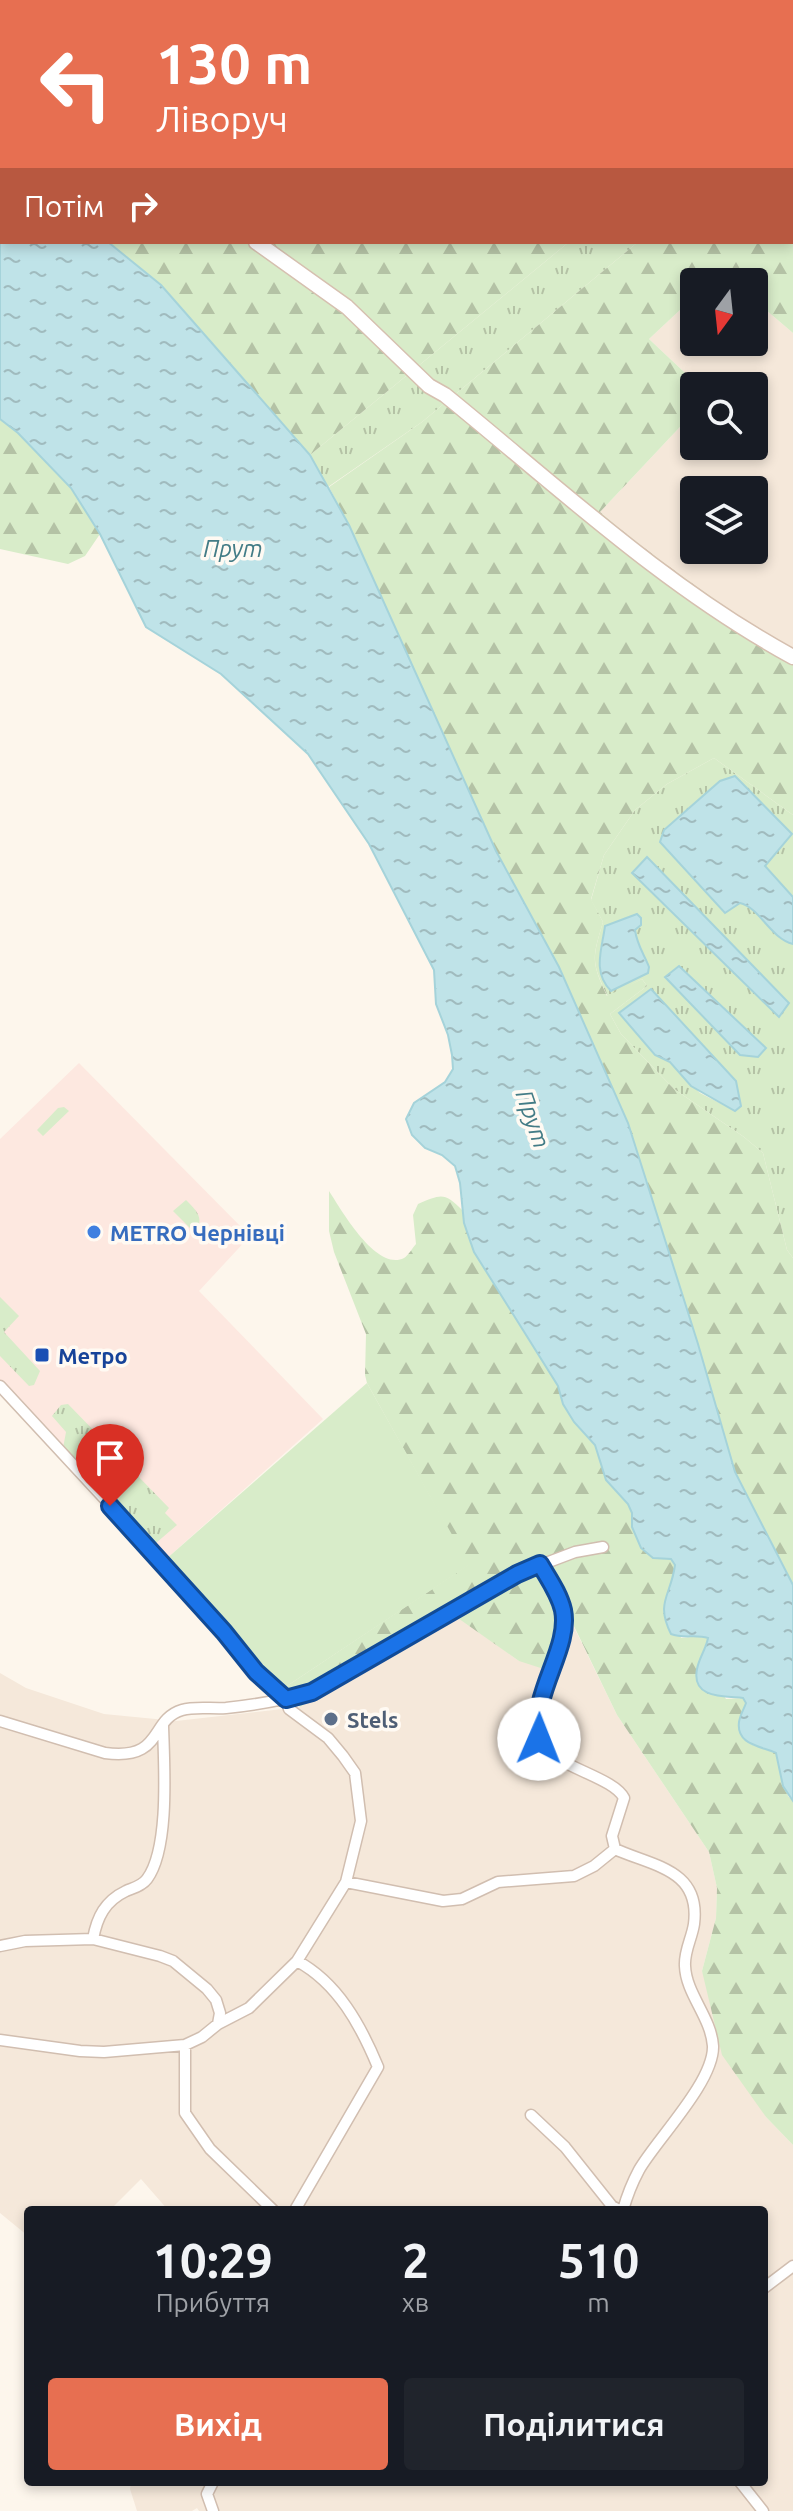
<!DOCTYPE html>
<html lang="uk">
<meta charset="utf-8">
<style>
:root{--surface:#171b24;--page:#20242c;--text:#f1f3f6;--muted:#9ea1a6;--accent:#e76f51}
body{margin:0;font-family:Ubuntu,sans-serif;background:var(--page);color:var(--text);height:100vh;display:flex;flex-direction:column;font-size:30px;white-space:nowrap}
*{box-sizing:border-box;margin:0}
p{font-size:26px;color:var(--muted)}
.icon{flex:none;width:44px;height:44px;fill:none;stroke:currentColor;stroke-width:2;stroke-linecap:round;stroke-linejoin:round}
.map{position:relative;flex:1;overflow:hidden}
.panel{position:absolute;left:24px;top:2206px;width:744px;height:280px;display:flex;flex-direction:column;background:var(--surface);border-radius:8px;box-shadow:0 4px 12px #0003}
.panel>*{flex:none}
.guide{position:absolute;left:0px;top:0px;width:794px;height:244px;box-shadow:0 4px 12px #0003;background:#e76f51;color:#fff;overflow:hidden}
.needle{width:52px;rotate:195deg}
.controls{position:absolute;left:680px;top:268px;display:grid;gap:16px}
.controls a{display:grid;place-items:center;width:88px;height:88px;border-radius:8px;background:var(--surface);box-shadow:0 4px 12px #0003;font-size:40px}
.pin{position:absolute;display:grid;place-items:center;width:68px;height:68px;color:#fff;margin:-82px -34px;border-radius:50% 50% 50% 0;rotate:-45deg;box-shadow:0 0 8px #0007}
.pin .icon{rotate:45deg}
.me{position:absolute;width:88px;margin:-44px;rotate:1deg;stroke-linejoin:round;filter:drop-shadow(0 0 6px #0008)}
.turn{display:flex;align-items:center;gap:28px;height:168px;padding:0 24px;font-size:36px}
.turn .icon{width:104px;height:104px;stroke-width:2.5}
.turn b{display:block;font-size:56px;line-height:68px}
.then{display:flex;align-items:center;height:76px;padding:0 24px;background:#0003;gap:16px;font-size:30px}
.eta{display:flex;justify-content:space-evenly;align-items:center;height:136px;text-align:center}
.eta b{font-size:48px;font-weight:700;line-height:56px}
.cta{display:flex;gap:16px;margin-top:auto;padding:16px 24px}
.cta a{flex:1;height:92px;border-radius:8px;background:var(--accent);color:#fff;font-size:32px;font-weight:700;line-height:92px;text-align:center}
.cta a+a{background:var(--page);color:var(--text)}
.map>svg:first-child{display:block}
.residential{fill:#f5e8da;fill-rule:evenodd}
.commercial{fill:#fde8e0}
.industrial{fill:#efe9e4}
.grass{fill:url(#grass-tufts);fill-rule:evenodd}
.forest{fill:url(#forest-firs)}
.park{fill:#d8ecc9}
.water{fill:url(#water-ripples);stroke:#a5d3da;stroke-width:2}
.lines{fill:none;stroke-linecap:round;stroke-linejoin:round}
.street-casing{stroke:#d1beb0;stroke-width:13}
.secondary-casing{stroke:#d6c0b0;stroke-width:17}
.street{stroke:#fff;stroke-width:10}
.secondary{stroke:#fff;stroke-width:14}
.route-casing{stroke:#114b97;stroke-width:20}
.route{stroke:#1a73e8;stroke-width:14}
.shop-dot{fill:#3f7fe0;stroke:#fffaf3;stroke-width:3}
.transit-dot{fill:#1a4fb4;stroke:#fffaf3;stroke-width:3}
.service-dot{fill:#5c6f8a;stroke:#fffaf3;stroke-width:3}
.labels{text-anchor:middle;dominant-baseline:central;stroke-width:7;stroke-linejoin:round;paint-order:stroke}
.shop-label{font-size:22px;font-weight:bold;fill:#366cbe;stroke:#fffaf3;text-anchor:start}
.transit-label{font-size:22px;font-weight:bold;fill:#164399;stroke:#fffaf3;text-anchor:start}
.service-label{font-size:22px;font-weight:bold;fill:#4e5e75;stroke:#fffaf3;text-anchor:start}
.water-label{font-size:24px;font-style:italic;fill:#437c86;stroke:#fffaf3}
</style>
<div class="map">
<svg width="793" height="2511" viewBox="0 0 793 2511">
<defs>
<pattern id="grass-tufts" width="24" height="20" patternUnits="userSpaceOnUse" patternTransform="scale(2)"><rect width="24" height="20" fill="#d8ecc9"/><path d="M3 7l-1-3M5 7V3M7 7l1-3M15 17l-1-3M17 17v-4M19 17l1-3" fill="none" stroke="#b4c2a5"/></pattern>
<pattern id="forest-firs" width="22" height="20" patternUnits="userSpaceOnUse" patternTransform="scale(2)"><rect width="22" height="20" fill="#d8ecc9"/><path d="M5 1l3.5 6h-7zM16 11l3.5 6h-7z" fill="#b4c2a5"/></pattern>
<pattern id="water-ripples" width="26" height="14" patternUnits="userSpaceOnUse" patternTransform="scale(2)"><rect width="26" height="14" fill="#bfe3e8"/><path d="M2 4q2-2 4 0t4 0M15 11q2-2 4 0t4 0" fill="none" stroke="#a0bbbe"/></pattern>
</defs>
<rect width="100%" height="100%" fill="#fdf6ec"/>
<path class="residential" d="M681,309L694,321V342H717L724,348L731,342H754V321L766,310L793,333V651L709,597L638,544L600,512L694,412V446H754V386H699L649,339ZM694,490H754V550H694Z
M456,1615L519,1661L570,1619L617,1715L709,1852L717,1888L716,1918L702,1971L766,2117L793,2145V2511H199L197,2508L192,2511H137L130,2489L131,2482H764V2210H168L141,2179L110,2210H28V2236L0,2213V1673L26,1688L104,1714L176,1721L300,1707L419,1634Z"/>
<path class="commercial" d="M79,1063L250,1236L199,1291L323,1419L165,1560L0,1384V1139Z"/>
<path class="industrial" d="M405,0H557L558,2H402Z"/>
<path class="grass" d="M205,0H405L223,2Z
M569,242H638L422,422L328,487L310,455Z
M714,758L793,815V897L765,866L735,776L720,781L664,830L740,903C762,908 770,938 793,944V1258L787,1250L763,1153L744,1137L674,1089L621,1034L610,1014L647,986L642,979L608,997C591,962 592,959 603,922L591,900L604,855L635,810L667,784ZM647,857L789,1003L779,1017L632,872ZM631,916L639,949L646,959L600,971V950L605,926ZM670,1062L735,1111L700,1093Z
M64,1107L69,1111L43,1136L37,1130L58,1108Z
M186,1200C196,1210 206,1219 194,1232L173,1211Z
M0,1297L19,1316L4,1332L40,1371L34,1385L29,1386L0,1356Z
M68,1404L169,1508L165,1513L177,1525L156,1543L63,1448L66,1432L52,1416L61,1405Z"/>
<path class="forest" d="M0,0H80L2,2V186Z
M557,0H793V39L792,2Z
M793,100V333L766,310L754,321V282H694V321L680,310L649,339L699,386H694V412L600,512C661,564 726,608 793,651V815L714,758L667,784L635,810L604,855L591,899L603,922C592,959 591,961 607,996L642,979L647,986L610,1014L621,1034L674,1089L744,1137L763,1153L787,1250L793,1258V1585L735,1472L698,1344L628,1123L559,967L496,851L349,525L329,487L422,422L638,242H792Z
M108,242H569L310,455Z
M0,419L18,433L71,488L100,534L85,556L68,564L0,549Z
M329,1191C341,1209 376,1272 404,1258C409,1255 412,1248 416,1244L413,1215L418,1204C442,1194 444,1192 463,1211L464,1223L474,1252L558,1386L563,1404L574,1422L595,1445L606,1480L628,1504L632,1513V1527L664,1559H671L675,1565L674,1575L681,1638L701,1636L708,1638L700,1659L726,1699L743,1698L746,1702C745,1709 739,1715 739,1721C737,1746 760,1746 776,1753L788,1796L793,1801V2145L766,2117L722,2055L702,1971L716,1918L717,1888L709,1852L617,1715L571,1620L553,1672L519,1661L455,1616L419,1634L300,1707L284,1688L468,1565L367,1383L365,1375L366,1334L334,1252L329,1231Z"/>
<path class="park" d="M367,1383L469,1565L284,1688L165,1560Z"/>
<path class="water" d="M0,185L2,242H108L161,285L310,455L349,525L496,851L559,967L628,1123L698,1344L735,1472L793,1585V1801L783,1786L776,1753C761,1746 736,1745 739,1722C740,1715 744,1709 746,1703L743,1698C725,1696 691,1699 697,1669C699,1658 706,1649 708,1638C696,1634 683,1639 671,1634C655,1602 671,1596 675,1565L671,1559L653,1558L641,1548L632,1527V1513L628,1504L606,1480L595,1445L574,1422L563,1404L558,1386L474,1252L464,1223L460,1183L455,1166L442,1155L425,1148L412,1135L406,1119L414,1103L445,1082L453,1069L452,1055L448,1035L436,1004L434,970L369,844L308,754L221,674L146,627L100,534L71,488L18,433L0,419Z
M735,776L792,834L765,866L793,897V944C770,938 760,908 740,903L725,913L660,842L664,830L720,781Z
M647,857L789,1003L779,1017L632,873Z
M637,914L641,918V925L635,930C637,945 644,954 649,967L648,973L611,991C592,972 602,949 605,926Z
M679,966L766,1048L758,1057L740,1055L665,977Z
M651,989L736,1081L741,1106L735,1111L691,1086L670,1062L655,1055L619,1013Z"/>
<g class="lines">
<defs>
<path id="street" d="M0,1386L152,1550L224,1632L256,1672L286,1699L289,1709L328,1738L343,1756L355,1773L361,1821L346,1882L297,1961L249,2008L218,2024L202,2037L185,2045L104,2052L80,2051L0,2040
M540,1564C549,1579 562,1597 563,1614C565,1653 525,1703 539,1740C550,1766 613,1776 624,1798L612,1836L615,1849
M0,1721L105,1753C164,1761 149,1720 182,1710C195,1706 212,1709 226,1708C255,1705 284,1700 312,1692L517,1574L575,1552L603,1547
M346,1882L443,1901L462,1899L498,1882L574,1876L594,1866L615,1849C652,1866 701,1869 694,1924C692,1938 684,1951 685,1966C686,1994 711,2017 713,2046C714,2082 656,2140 639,2170C632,2183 627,2196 623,2210
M93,1939C97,1917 105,1901 126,1891C133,1888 142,1886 147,1879C170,1848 164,1764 163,1726
M0,1946L25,1941L93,1939L160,1956L173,1961L207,1989L216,2000L220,2013L218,2024
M185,2045V2113L210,2149L273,2210
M531,2115L565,2147L612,2206L619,2210
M295,2210L378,2067C361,2026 338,1983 297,1961
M764,2288L793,2266
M740,2482L763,2511
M213,2511L207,2494L213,2482"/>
<path id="secondary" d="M0,24L2,26
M256,242L347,307L429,386L445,395C557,486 666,588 793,657"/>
</defs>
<use href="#street" class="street-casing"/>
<use href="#secondary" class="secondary-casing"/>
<use href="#street" class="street"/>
<use href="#secondary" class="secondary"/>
</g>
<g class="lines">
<defs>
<path id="route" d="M110,1506L224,1632L256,1672L286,1699L312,1692L517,1574L540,1564C548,1578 559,1593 563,1610C571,1649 530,1693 539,1739"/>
</defs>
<use href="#route" class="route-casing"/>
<use href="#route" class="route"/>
</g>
<circle class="shop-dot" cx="94" cy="1232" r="8"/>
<rect class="transit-dot" x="34" y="1347" width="16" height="16" rx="4"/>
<circle class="service-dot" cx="331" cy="1719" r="8"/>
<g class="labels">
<g class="shop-label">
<text x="110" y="1232">METRO Чернівці</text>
</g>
<g class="transit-label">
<text x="58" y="1355">Метро</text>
</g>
<g class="service-label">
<text x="347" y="1719">Stels</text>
</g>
<g class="water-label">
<text x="233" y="548">Прут</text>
<text transform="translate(533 1119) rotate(71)">Прут</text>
</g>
</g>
</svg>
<div class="controls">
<a><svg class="needle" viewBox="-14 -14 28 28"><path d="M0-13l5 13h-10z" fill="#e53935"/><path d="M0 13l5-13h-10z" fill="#9ea1a6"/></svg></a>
<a><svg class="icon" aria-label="search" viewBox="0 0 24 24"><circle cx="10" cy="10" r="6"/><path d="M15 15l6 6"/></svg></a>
<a><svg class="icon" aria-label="layers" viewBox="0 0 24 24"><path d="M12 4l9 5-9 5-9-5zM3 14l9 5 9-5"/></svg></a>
</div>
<div class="pin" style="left:110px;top:1506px;background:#d93025"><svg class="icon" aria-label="arrive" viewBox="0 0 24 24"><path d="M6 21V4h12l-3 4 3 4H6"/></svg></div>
<svg class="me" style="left:539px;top:1739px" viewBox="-20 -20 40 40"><circle r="19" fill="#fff"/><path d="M0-13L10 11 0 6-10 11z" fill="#1a73e8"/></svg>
<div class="guide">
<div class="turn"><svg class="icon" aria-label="left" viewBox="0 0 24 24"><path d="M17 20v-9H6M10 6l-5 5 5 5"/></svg><div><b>130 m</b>Ліворуч</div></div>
<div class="then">Потім<svg class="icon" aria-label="right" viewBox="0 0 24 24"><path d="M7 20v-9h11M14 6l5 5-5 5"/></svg></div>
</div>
<section class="panel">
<div class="eta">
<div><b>10:29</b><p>Прибуття</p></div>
<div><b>2</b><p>хв</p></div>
<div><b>510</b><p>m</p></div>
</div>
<div class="cta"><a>Вихід</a><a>Поділитися</a></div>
</section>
</div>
